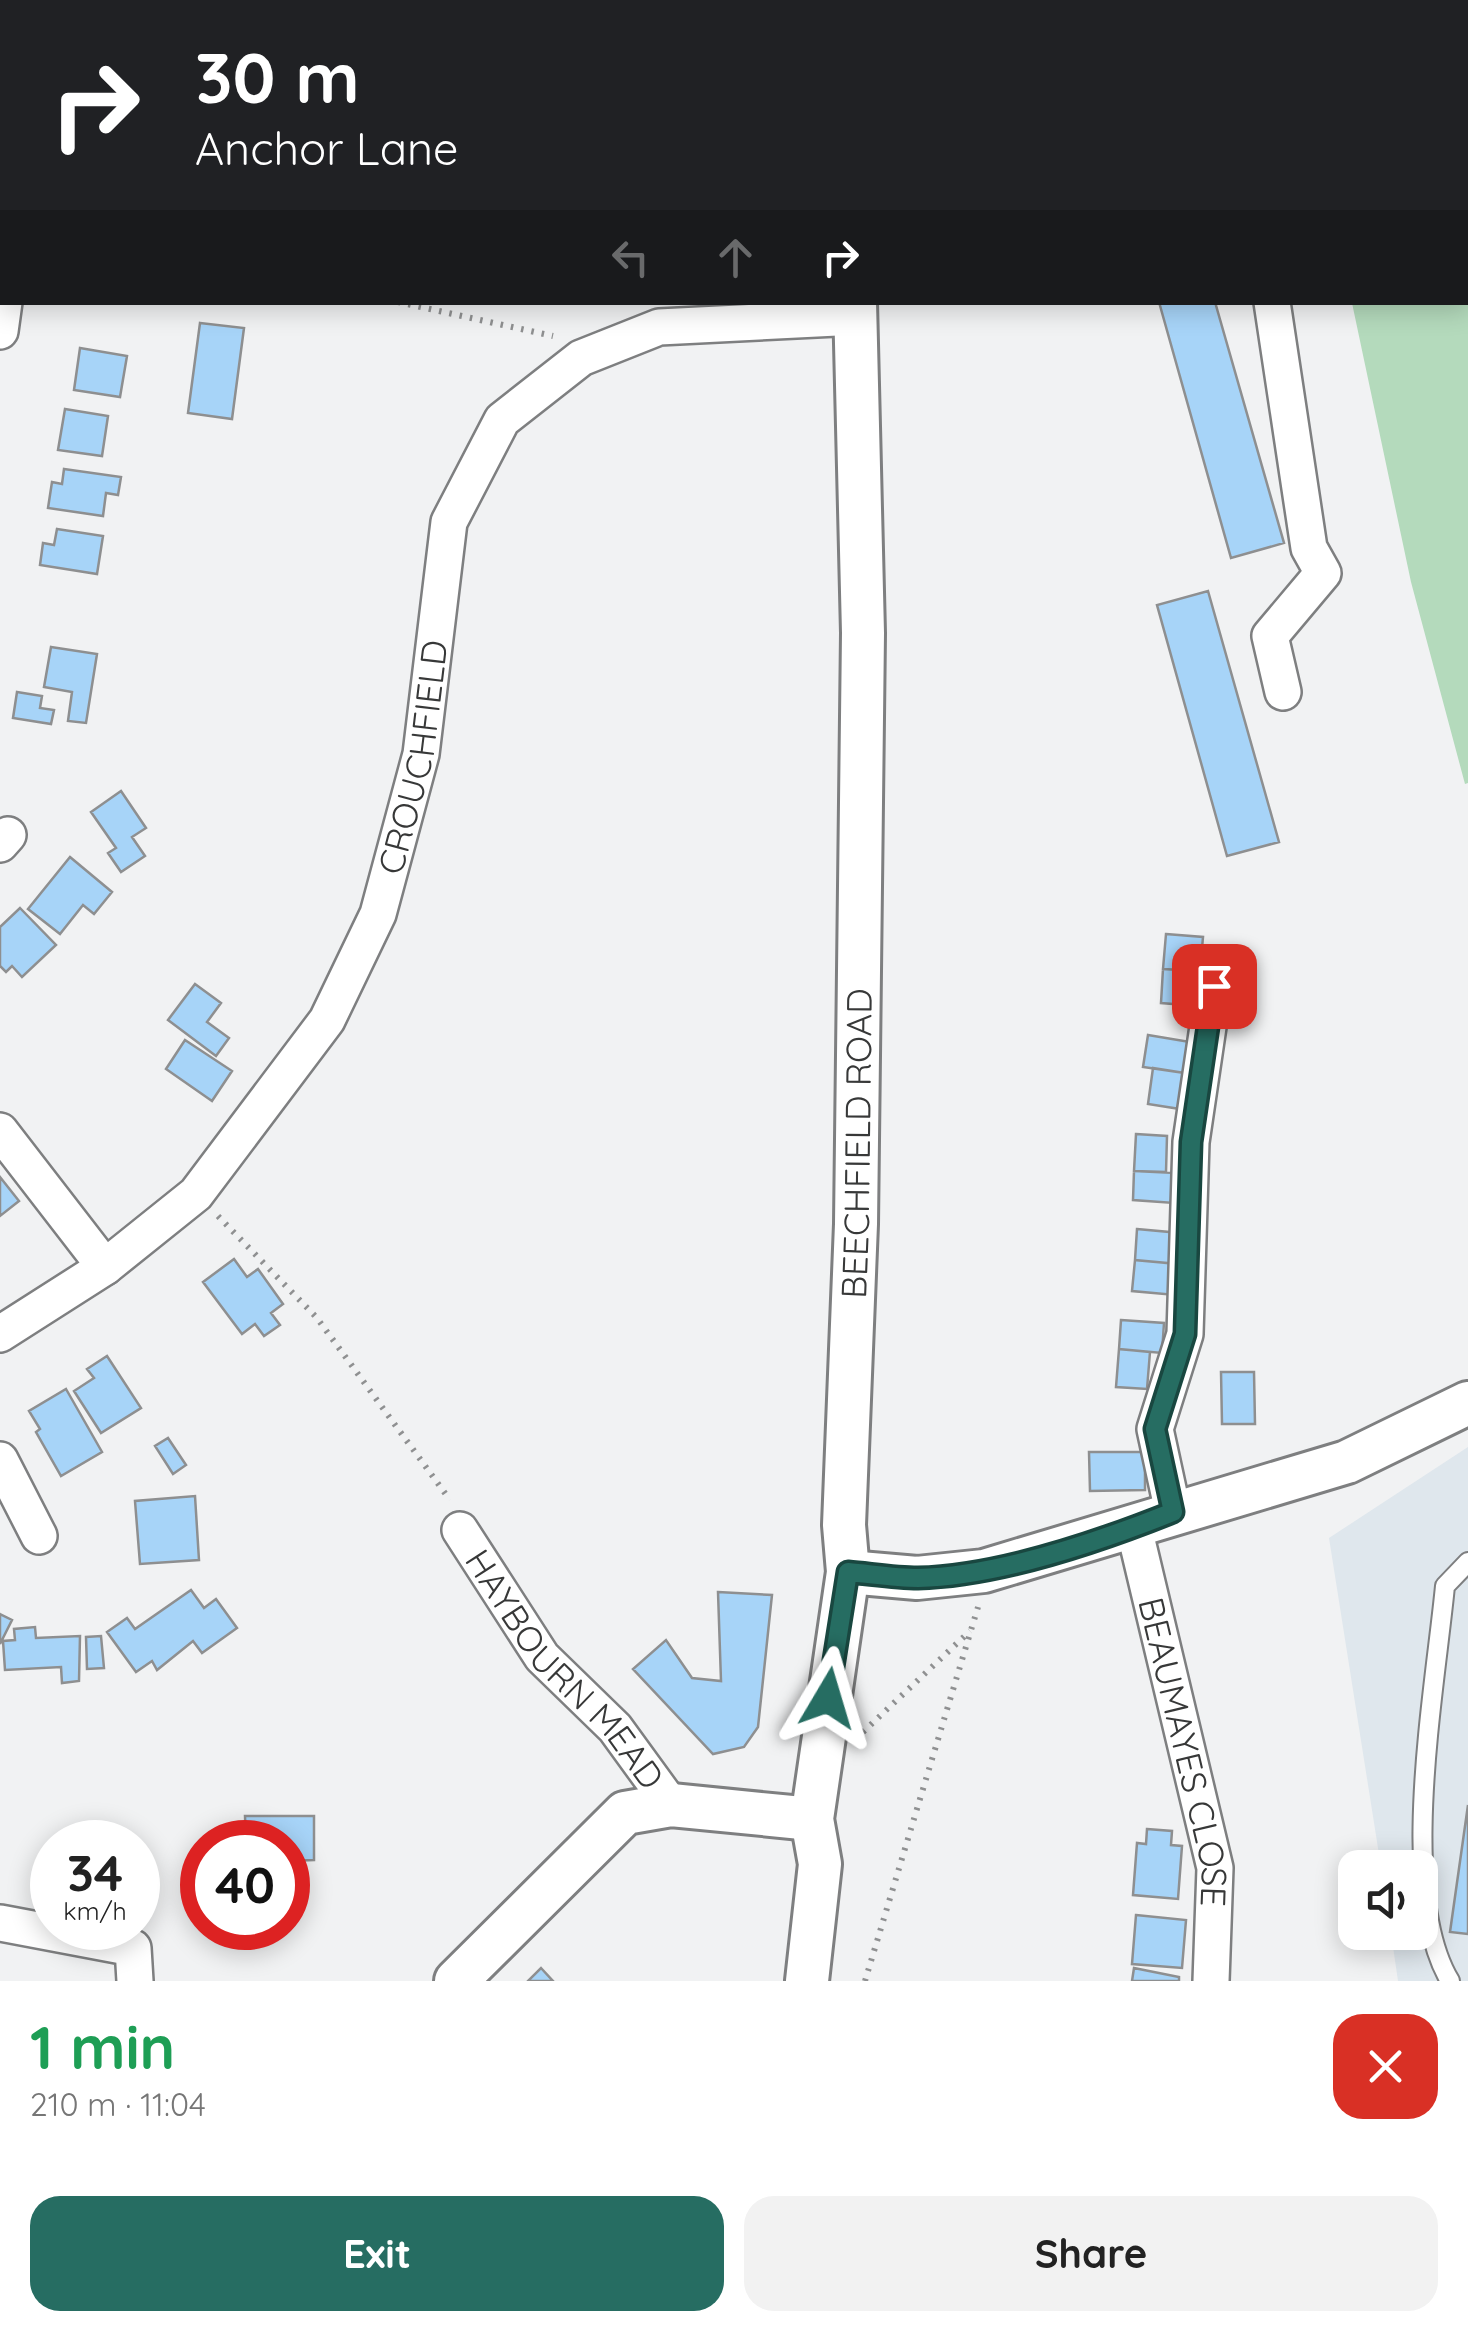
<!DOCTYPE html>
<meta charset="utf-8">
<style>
:root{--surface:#fff;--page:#f2f2f2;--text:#222;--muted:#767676;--accent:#266d62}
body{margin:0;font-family:Quicksand,sans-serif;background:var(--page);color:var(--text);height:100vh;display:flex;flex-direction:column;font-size:38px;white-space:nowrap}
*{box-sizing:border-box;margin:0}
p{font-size:32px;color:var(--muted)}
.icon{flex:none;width:55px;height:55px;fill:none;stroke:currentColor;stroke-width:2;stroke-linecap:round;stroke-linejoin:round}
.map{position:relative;height:1981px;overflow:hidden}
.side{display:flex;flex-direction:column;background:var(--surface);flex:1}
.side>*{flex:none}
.guide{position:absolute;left:0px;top:0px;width:1470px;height:305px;box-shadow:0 5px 25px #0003;background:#202124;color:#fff;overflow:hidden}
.controls{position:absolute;left:1338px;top:1850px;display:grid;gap:20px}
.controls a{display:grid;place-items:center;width:100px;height:100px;border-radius:20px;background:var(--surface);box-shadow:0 5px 25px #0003;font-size:50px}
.speed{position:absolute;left:30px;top:1820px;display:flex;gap:20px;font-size:50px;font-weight:700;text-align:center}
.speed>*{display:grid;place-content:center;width:130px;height:130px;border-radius:50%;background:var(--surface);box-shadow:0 5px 25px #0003;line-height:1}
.speed small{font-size:25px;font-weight:400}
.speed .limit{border:15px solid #d22;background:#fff;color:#111}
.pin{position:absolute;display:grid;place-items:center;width:85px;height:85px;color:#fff;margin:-42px;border-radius:20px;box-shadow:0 5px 15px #0006}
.me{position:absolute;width:110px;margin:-55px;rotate:7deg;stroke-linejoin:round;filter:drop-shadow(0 0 8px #0008)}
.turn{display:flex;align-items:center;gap:35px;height:210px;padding:0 30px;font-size:45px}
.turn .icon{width:130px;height:130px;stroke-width:2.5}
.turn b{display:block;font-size:70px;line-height:85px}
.lanes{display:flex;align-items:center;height:95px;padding:0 30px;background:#0003;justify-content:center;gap:50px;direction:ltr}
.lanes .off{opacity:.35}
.round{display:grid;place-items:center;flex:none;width:105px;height:105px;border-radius:30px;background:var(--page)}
.summary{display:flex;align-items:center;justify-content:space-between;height:170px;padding:0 30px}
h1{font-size:60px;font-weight:700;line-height:75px;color:#1e9e55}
.cta{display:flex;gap:20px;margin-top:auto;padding:20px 30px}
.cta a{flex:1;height:115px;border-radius:30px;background:var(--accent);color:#fff;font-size:40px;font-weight:700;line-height:115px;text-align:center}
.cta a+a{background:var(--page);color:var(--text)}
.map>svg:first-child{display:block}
.built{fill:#dfe7ed}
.green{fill:#b4dabc}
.building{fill:#a7d4f8;stroke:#8e8f90;stroke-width:2.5}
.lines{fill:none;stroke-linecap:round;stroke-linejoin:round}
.service-casing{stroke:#7e7f80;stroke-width:22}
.minor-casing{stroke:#7e7f80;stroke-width:40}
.tertiary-casing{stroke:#7e7f80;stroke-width:48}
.path{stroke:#8f9091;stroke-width:6;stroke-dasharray:2.5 8;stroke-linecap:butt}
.service{stroke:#fff;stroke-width:18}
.minor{stroke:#fff;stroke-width:35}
.tertiary{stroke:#fff;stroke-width:42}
.route-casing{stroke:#194740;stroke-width:25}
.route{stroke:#266d62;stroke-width:18}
.labels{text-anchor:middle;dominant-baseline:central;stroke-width:10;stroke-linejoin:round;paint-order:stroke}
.street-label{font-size:35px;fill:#373838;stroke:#f1f2f3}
</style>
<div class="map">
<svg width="1468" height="1981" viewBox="0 0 1468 1981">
<rect width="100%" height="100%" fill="#f1f2f3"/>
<path class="built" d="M1468,1447V1981H1398L1391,1933L1420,1932V1868L1381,1867L1329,1538Z"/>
<path class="green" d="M1468,79V783L1465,784L1411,582L1352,303L1468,302Z"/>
<path class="building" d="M1159,302H1215L1284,543L1231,558Z
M200,323L244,328L232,419L188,413Z
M80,348L127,356L120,397L74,390Z
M65,409L108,416L102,456L58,450Z
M64,469L121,477L118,495L106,493L103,516L48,508L52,482L62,484Z
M57,529L103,536L97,574L40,565L43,543L54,545Z
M1208,591L1279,842L1227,856L1157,605Z
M51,647L97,654L86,723L68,721L72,692L44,687Z
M17,692L42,696L40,708L54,710L51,724L13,718Z
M121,791L146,828L132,837L145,856L121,872L108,853L116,848L91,812Z
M70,857L112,892L94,914L83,905L60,934L28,909Z
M20,908L56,945L22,977L12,966L6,972L0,966V927Z
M1166,934L1203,937L1200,971L1163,969Z
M1163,969L1200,971L1198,1006L1161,1003Z
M195,984L221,1003L207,1022L229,1038L216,1056L168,1020Z
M1148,1035L1190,1042L1185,1073L1143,1067Z
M185,1040L232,1071L212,1101L166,1069Z
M1153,1068L1185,1073L1180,1109L1148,1104Z
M1136,1134L1167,1136L1166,1172L1134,1171Z
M1134,1171L1176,1173L1174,1203L1133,1200Z
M0,1177L19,1201L0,1216Z
M1137,1229L1180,1233L1177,1264L1135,1260Z
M234,1259L247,1277L258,1269L283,1304L271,1313L280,1325L264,1336L255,1324L242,1334L203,1282Z
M1135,1260L1177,1264L1175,1295L1132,1291Z
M1121,1320L1164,1323L1162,1353L1119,1349Z
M1119,1349L1150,1352L1147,1389L1116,1387Z
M107,1356L141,1408L101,1433L74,1391L94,1378L87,1369Z
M1221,1372H1254L1255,1424H1222Z
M66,1389L102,1452L61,1476L36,1432L40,1429L29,1411Z
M168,1438L186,1465L173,1474L155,1446Z
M1089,1452H1145V1490L1090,1491Z
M195,1496L199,1560L140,1564L135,1501Z
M191,1590L204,1608L216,1599L237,1628L202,1653L193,1641L157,1670L152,1661L136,1672L107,1632L127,1618L135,1629Z
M718,1592L772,1595L758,1727L744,1747L713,1754L633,1669L666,1640L692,1678L721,1681Z
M0,1614L12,1620L0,1644Z
M35,1627L36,1638L80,1636L79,1681L62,1683L61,1667L5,1670L3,1641L15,1640L14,1629Z
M101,1636L104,1668L87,1669L86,1637Z
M1468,1805V1934L1450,1932Z
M245,1816H314V1860L288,1861V1842H246Z
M1147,1829L1172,1831L1171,1845L1182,1846L1178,1899L1133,1895L1137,1843L1146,1844Z
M1136,1915L1186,1920L1182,1968L1132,1964Z
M541,1968L553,1981H528Z
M1134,1968L1179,1977V1981H1132Z"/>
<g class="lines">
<defs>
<path id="service" d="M222,0V2
M14,2L25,0
M1450,1981C1397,1893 1435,1690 1445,1586L1468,1562"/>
<g id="minor">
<path d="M300,2L306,0"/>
<path d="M1158,2L1159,0"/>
<path d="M0,90L2,89"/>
<path d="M0,123L2,131"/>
<path d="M1272,302L1309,548L1323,573L1270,636L1283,692"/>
<path d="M0,331L4,302"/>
<path d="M0,844L8,835"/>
<path d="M0,1131L105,1267"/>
<path id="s1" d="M0,1334L105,1267L196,1194L327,1020L378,914L421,754L449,522L502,420L581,358L659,327L857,317"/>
<path d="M0,1460L39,1536"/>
<path d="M1173,1512L1155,1429L1185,1334L1191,1142L1214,986"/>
<path id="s2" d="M1134,1528L1215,1868L1211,1981"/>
<path id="s3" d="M460,1530L542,1657L615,1728L671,1805"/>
<path d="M0,1923L133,1948L135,1981"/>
</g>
<g id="tertiary">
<path d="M782,0L783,2"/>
<path d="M848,1572L917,1578L984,1571L1347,1462L1468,1403"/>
<path d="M456,1981L625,1813L671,1805L812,1819"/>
<path id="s4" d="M807,1981L820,1864L812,1819L848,1572L844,1525L856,1224L863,633L855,302"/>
</g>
</defs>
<use href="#service" class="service-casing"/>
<use href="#minor" class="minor-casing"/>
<use href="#tertiary" class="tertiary-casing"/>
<path class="path" d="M1468,69V68
M0,173L2,174
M398,302L553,336
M218,1216L317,1318L450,1500
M863,1732L970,1631
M865,1981L978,1607"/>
<use href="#service" class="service"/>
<use href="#minor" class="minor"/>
<use href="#tertiary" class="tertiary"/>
</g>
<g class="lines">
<defs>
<path id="route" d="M828,1698L848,1572C871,1574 895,1578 918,1578C999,1576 1098,1542 1173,1512L1155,1429L1185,1334L1191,1142L1214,986"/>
</defs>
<use href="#route" class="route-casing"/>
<use href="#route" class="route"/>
</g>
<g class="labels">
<g class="street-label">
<text stroke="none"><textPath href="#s1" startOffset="738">CROUCHFIELD</textPath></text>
<text stroke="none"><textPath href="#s4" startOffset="842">BEECHFIELD ROAD</textPath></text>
<text stroke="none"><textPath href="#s3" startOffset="175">HAYBOURN MEAD</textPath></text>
<text stroke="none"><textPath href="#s2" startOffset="230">BEAUMAYES CLOSE</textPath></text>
</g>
</g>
</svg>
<div class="controls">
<a><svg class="icon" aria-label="sound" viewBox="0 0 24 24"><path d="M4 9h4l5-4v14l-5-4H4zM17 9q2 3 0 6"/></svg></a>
</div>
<div class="speed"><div>34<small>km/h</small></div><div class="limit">40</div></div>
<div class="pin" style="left:1214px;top:986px;background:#d93025"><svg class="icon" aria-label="arrive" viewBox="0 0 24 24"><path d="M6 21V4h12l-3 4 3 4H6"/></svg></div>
<svg class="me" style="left:828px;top:1698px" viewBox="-20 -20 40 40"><path d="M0-17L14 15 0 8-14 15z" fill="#266d62" stroke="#fff" stroke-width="4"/></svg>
<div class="guide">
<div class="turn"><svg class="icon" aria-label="right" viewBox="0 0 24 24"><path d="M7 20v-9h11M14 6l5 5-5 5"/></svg><div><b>30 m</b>Anchor Lane</div></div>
<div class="lanes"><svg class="icon off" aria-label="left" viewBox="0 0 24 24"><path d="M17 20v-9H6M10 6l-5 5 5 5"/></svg><svg class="icon off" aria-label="ahead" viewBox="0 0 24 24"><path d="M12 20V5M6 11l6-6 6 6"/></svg><svg class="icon" aria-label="right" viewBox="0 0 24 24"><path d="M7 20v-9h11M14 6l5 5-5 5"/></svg></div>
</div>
</div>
<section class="side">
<div class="summary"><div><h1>1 min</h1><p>210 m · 11:04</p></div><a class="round" style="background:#d93025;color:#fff"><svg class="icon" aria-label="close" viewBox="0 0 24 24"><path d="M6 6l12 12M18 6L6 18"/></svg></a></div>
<div class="cta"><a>Exit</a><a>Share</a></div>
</section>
